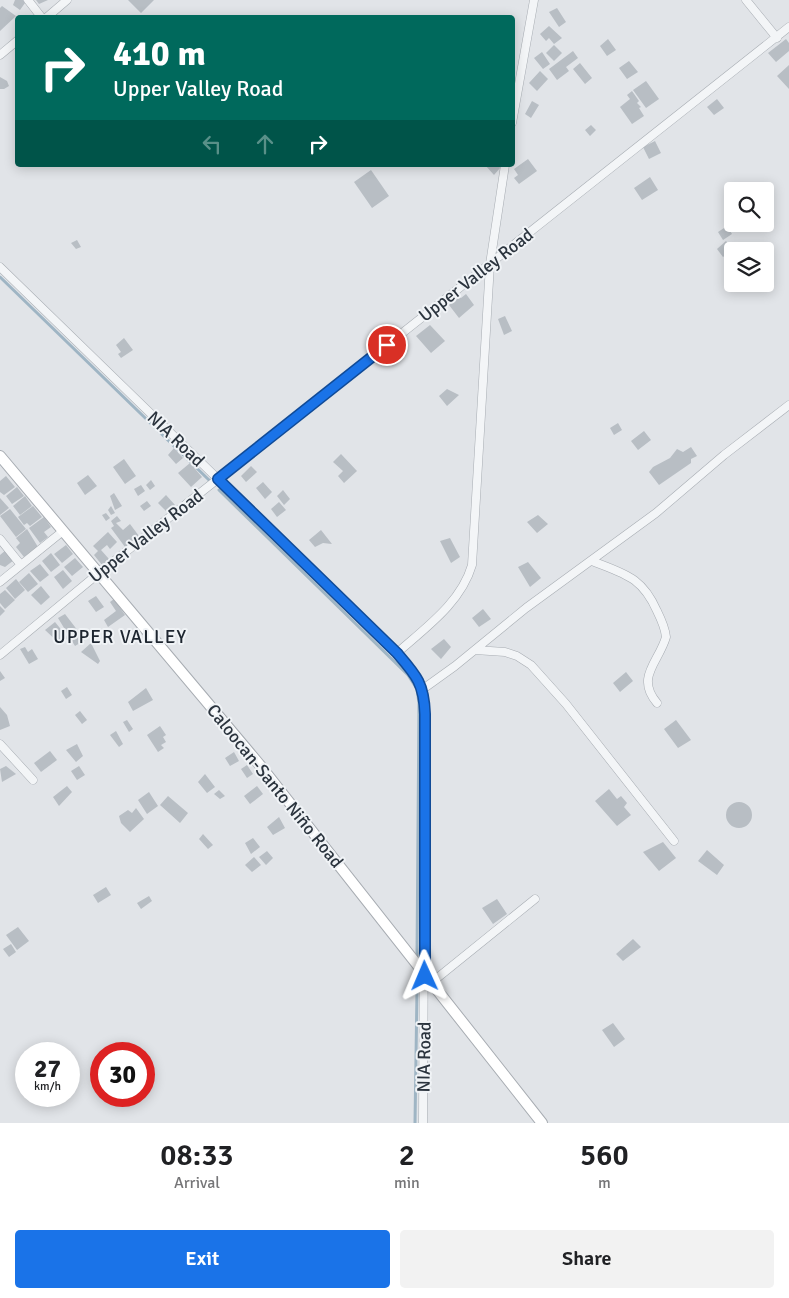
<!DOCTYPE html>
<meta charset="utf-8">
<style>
:root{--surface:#fff;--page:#f2f2f2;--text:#202124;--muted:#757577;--accent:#1a73e8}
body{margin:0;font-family:Signika,sans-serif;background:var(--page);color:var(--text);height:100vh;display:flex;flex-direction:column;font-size:19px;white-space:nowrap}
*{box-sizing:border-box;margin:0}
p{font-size:16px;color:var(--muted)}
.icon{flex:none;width:28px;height:28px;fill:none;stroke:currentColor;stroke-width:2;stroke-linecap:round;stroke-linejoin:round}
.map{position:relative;height:1123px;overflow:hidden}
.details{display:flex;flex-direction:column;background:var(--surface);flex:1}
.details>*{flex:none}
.hud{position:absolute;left:15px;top:15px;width:500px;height:152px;border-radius:5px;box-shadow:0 2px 12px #0003;background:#00695c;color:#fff;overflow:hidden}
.controls{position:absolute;left:724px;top:182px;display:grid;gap:10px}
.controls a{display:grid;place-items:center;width:50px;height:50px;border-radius:5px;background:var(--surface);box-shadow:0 2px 12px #0003;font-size:25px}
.speed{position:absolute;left:15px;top:1042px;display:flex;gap:10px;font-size:25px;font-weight:700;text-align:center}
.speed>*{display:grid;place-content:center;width:65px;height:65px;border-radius:50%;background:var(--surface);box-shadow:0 2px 12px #0003;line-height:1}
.speed small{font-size:12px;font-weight:400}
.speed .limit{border:8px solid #d22;background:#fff;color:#111}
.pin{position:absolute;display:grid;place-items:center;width:42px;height:42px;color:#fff;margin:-21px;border:2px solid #fff;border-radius:50%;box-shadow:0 1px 5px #0007}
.me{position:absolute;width:55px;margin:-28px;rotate:359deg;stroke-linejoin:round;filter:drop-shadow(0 0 4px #0008)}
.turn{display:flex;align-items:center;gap:18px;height:105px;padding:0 15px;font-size:22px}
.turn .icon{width:65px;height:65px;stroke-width:2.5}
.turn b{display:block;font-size:35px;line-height:42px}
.lanes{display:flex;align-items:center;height:48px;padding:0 15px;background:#0003;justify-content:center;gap:25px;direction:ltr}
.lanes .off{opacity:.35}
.eta{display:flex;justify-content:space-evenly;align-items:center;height:85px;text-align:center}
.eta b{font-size:30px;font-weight:600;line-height:35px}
.action{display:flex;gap:10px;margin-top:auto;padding:10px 15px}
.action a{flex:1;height:58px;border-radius:5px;background:var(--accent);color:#fff;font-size:20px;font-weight:600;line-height:58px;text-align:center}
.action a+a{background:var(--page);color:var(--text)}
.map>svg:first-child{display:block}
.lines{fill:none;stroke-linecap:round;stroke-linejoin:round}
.stream{stroke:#9fb5c4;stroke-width:3}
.building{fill:#b8bec4}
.street-casing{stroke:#a7acb2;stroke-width:9}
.secondary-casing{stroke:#a7acb2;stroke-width:12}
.street{stroke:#f3f5f7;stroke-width:8}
.secondary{stroke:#fff;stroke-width:10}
.route-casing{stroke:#114b97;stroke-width:12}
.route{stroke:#1a73e8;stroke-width:9}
.labels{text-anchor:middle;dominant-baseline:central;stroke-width:4;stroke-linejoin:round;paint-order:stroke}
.street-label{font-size:18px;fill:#2b343e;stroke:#f0f3f6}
.neighbourhood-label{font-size:19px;letter-spacing:1px;fill:#1d252f;stroke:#f0f3f6}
</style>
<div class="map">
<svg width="789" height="1123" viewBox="0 0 789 1123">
<rect width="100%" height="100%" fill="#e1e4e8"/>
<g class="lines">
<path class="stream" d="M0,277L209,480
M219,490L408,675L417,689L419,703L417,959
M415,1123L417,991"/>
</g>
<path class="building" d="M15,0H23L25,3L20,10L13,5Z
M36,0H48L39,4Z
M128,0H154L141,13Z
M2,6L16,16L0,31V8Z
M557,8L566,22L559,27L549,12Z
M549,26L562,38L554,44L549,38L546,41L540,34Z
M608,39L616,50L607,56L600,46Z
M786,39L789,43V51L776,62L768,53Z
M554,45L562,53L554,61L546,53Z
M573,51L578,58L566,67L569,71L557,80L549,69Z
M542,52L550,64L543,69L534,58Z
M629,61L638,72L627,79L619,68Z
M580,63L592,78L585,84L573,69Z
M789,65V89L777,76Z
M540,71L548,79L537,91L529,83Z
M0,77L7,81L9,86L4,89H0Z
M646,81L659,99L646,108L633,90Z
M632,91L639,101L637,103L641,107L639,108L644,116L632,124L620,107L630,99L627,95Z
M717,99L724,108L714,115L707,107Z
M532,101L539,105L531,118L525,114Z
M591,125L596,130L590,136L585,130Z
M655,141L661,153L649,159L643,147Z
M528,159L537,171L519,184L514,178L518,175L514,169Z
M485,165H499L500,168L494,175Z
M371,170L389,196L372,208L354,182Z
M650,177L658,190L642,200L634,188Z
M727,226L732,234L723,240L718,232Z
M77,240L81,247L76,249L71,243Z
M726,241L733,250L723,257L717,249Z
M732,256V266L728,261Z
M466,294L474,305L459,318L449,305L459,296L461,298Z
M505,316L512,331L504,335L498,319Z
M430,325L445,341L431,353L416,336Z
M124,338L133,350L121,358L118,354L121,352L116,345Z
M447,389L459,395L447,406L439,396Z
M618,423L622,430L614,435L610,428Z
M644,431L651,440L638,450L631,441Z
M691,447L697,456L691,459V463L659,485L649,472L653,467L670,458L677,449L683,452Z
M174,448L183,458L176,464L168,455Z
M341,454L357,471L344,483L338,476L343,471L333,462Z
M124,459L136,476L125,484L113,467Z
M190,463L202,477L191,487L178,473Z
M251,466L257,472L246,482L241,476Z
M88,475L97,486L85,495L77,483Z
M6,476L15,487L4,495L0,492V481Z
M151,480L155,486L150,490L146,485Z
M263,482L272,492L265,499L256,488Z
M141,485L145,491L138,496L134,489Z
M17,487L24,496L12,504L6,496Z
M283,490L290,499L284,505L277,496Z
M114,493L122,506L115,510L110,496Z
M166,495L175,505L167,512L158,503Z
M25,496L32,506L20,515L13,506Z
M0,498L9,508L0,515Z
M147,501L151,506L144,511L140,506Z
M279,502L286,510L277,517L271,509Z
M33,506L42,517L30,526L27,523L24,525L18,517Z
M111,506L115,513L111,515L108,510Z
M10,509L26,529L16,537L0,516Z
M106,513L110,518L106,521L102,515Z
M538,515L548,524L537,533L527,522Z
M117,516L121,521L116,523L123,530L130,524L139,536L125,547L111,528L114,526L111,521Z
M44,517L51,527L44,532L48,537L40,543L29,528Z
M27,529L38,547L24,557L16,547L20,543L16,538Z
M321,530L332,544L323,543L315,547L309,540Z
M108,532L117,542L110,549L107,545L101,550L109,559L102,565L94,555L98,551L93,546Z
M450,538L460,557L451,563L440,541Z
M66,545L73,554L62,563L54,554Z
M6,550L14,560L5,567L0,565V555Z
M51,553L60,565L51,572L42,561Z
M75,558L83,567L72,576L64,567Z
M528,562L541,578L530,587L518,567Z
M40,564L49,575L40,582L30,571Z
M63,570L72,581L63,589L54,577Z
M29,573L38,584L28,592L19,582Z
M16,579L25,590L15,599L6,588Z
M41,586L50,597L41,605L31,595Z
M5,590L15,600L5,609L0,603V594Z
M96,596L104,607L96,612L88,601Z
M114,599L125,615L108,627L104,620L116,611L110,602Z
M0,606L5,611L0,616Z
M483,609L491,619L479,627L472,618Z
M65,614L85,640L75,646L58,618Z
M55,622L68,638L60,644L45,630Z
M444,639L451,647L441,659L431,649Z
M91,643L100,661L98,664L81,652Z
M25,647L28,652L32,649L38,659L29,664L20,649Z
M0,671L5,678L0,681Z
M626,672L633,681L620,692L613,683Z
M67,687L72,695L66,699L61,691Z
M146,688L153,700L133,711L128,702Z
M0,707L7,715L10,726L0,730Z
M80,711L87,720L82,724L75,715Z
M127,720L133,729L129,732L123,722Z
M676,720L691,740L678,748L664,729Z
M160,726L166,735L163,737L166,742L161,745L164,748L158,752L147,735Z
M116,731L123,744L119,747L110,735Z
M77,744L83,756L76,762L66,750Z
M50,751L57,760L41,772L34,763Z
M234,752L239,761L230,766L225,758Z
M247,765L253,774L247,778L241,769Z
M6,766L16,774L2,782L0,769Z
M79,766L85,775L77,780L71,771Z
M205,774L215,787L207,793L198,782Z
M67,786L72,792L59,806L53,797Z
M257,786L263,794L250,804L244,796Z
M609,789L617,799L621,796L627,803L624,807L631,815L617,826L595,801Z
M219,790L225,796L220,799L214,794Z
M149,792L158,806L147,814L138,800Z
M168,796L188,813L180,823L160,805Z
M726 815a13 13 0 1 1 26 0a13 13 0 1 1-26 0Z
M136,808L144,819L130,832L121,823L119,816L128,810L132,813Z
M279,817L285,828L273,835L267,827Z
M203,834L213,845L208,849L199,839Z
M253,838L260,847L251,854L245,843Z
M663,842L676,858L659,871L643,852Z
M707,850L724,865L717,875L698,861Z
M267,851L273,858L266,865L259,857Z
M254,857L261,865L252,872L245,865Z
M106,887L111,895L98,903L93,895Z
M149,896L152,901L141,909L137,903Z
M497,899L507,914L493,924L482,908Z
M18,927L29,941L17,950L6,935Z
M633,939L641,947L623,961L616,954Z
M11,944L16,952L9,957L3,949Z
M613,1023L625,1039L614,1047L602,1030Z"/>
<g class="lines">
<defs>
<path id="street" d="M28,0L42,18
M746,0L777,38
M46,18L67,0
M0,55L18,40
M512,123L534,0
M0,267L397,653C415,675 424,683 425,713L423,1123
M0,539L21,565
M592,561C625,574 642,577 657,611C661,619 665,627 666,637C659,662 635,677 657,703
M0,582L63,531
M475,650L505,652L517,656L531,665L566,704L674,841
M397,653C425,628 461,603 472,565L490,264L505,165
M0,655L99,573L789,27
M423,689L455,666L526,608L656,513L724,455L789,405
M0,744L33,780
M431,983L535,899"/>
<path id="secondary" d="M0,456L259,764L542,1123"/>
</defs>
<use href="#street" class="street-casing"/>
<use href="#secondary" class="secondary-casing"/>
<use href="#street" class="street"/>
<use href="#secondary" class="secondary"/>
</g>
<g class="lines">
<defs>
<path id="route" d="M387,345L218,479L397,653C416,675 424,683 425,714V976"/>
</defs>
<use href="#route" class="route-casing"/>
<use href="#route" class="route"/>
</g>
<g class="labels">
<g class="street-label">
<text transform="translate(476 275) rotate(-38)">Upper Valley Road</text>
<text transform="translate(176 439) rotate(44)">NIA Road</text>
<text transform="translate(146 536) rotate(-38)">Upper Valley Road</text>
<text transform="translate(275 786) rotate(51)">Caloocan-Santo Niño Road</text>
<text transform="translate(424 1057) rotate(-89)">NIA Road</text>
</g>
<g class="neighbourhood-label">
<text x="120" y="637">UPPER VALLEY</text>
</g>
</g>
</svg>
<div class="controls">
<a><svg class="icon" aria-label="search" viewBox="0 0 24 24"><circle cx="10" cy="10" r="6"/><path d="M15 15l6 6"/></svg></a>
<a><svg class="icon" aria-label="layers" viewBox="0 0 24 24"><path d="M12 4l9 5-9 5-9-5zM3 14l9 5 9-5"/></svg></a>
</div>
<div class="speed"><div>27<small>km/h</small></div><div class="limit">30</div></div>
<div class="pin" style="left:387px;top:345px;background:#d93025"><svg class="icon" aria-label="arrive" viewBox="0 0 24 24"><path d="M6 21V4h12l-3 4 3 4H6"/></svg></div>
<svg class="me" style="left:425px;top:976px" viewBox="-20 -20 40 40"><path d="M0-17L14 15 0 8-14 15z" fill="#1a73e8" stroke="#fff" stroke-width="4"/></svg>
<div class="hud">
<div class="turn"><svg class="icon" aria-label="right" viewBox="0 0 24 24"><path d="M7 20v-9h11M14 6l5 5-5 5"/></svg><div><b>410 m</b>Upper Valley Road</div></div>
<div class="lanes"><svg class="icon off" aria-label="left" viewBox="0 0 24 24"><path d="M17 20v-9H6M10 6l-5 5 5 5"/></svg><svg class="icon off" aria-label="ahead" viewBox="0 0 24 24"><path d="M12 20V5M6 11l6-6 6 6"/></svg><svg class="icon" aria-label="right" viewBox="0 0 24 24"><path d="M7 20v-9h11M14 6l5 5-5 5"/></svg></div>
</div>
</div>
<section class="details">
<div class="eta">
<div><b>08:33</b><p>Arrival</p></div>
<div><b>2</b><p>min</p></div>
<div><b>560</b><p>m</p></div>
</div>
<div class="action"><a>Exit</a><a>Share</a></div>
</section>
